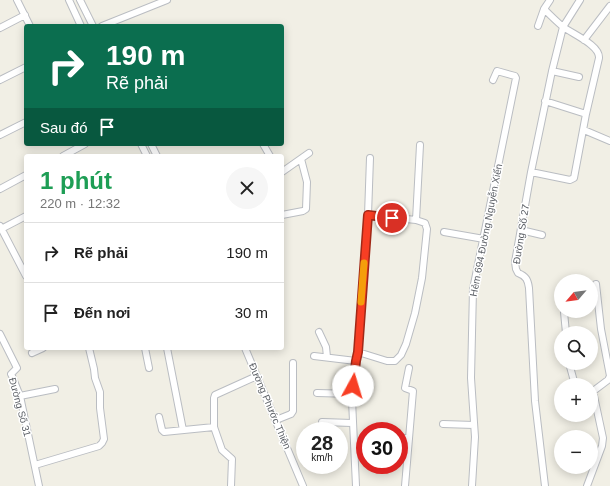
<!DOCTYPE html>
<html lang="vi">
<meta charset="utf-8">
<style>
:root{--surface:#fff;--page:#f6f6f6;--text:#222;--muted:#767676;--line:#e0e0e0}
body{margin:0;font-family:Helvetica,sans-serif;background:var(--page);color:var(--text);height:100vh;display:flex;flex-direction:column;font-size:15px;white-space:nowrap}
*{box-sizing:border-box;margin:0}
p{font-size:13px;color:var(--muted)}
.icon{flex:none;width:22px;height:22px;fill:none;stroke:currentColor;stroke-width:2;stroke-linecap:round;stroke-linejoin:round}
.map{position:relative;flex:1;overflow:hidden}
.panel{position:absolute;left:24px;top:154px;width:260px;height:196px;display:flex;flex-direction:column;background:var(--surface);border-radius:4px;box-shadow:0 2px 10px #0003}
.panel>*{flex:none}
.banner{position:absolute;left:24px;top:24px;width:260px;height:122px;border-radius:4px;box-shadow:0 2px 10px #0003;background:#0b6e4f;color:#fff;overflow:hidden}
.needle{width:26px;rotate:242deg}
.fabs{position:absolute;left:554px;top:274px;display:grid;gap:8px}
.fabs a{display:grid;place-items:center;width:44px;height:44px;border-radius:50%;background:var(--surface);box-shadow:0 2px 10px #0003;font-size:20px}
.speed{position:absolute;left:296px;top:422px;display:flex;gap:8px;font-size:20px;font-weight:700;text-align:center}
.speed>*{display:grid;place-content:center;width:52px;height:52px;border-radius:50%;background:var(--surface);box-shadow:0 2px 10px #0003;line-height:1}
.speed small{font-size:10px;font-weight:400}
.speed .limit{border:6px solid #d22;background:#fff;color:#111}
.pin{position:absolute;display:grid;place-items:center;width:34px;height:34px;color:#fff;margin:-17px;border:2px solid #fff;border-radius:50%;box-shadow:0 1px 4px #0007}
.me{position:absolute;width:44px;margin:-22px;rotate:6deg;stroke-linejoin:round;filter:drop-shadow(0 0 3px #0008)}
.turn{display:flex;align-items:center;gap:14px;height:84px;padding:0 16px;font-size:18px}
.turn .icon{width:52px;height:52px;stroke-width:2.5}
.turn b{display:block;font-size:28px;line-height:34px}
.then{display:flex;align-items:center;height:38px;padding:0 16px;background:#0003;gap:8px;font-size:15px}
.round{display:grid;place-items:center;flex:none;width:42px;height:42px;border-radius:21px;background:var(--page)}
.headline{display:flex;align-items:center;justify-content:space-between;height:68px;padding:0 16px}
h1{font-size:24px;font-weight:800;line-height:30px;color:#1e9e55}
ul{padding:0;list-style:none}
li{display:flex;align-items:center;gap:12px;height:60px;padding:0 16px;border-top:1px solid var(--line)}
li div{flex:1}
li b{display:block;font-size:15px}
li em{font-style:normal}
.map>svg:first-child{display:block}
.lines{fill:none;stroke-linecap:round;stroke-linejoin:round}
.minor-casing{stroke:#babdc2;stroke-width:8}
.minor{stroke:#fff;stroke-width:6}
.route-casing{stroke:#a12817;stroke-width:10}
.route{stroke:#f83e24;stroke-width:7}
.slow{stroke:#f59e0b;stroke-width:7}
.labels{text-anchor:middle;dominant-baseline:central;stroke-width:3;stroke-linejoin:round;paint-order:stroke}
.street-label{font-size:10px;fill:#5d6167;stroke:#fff}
</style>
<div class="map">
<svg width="610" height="486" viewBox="0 0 610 486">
<rect width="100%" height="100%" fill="#f1efe5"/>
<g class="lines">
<defs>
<path id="minor" d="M17,0L30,26
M69,0L81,26
M80,0L93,26
M102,26L167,0
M538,26L544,9
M0,28L25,15
M584,40L610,6
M552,71L579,77
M0,80L26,67
M545,101L586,114
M584,130L610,141
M0,135L26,122
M141,144L147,156
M151,144L157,156
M263,144L270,156
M63,156L85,144
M282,172L309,153
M531,172L570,180L574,178L586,114L599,58C600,45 572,34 562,26C556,21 550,15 544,9L550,0
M0,189L26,175
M282,215L303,211L306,209L307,182L301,159
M416,220L420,145
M0,226L26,276
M1,229L26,216
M521,230L542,235
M444,232L484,239
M564,312L566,333
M319,332L326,347L327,357
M0,334L17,368L11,374L12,376L20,396L39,486
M145,348L149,368
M167,348L183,430
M245,348L303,486
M358,352L387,361H395L401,355L406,344L415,313L422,278L427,229L425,223L416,220L368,215
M32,353L43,348
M314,356L356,361
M569,363L575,385
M592,392L608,380L610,376L601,329L596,284
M317,393L353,394
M20,396L55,389
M159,417L162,430L164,432L214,427V398L215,395L257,376
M276,420L291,414L293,411V363
M322,422L352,423
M443,424L474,425
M214,427L222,450L232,459L231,486
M399,437L409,439
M35,465L99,446L102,443L104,439L100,408V392L95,378L94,369L89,348
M356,486L352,400L354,378L358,352L368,215L370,158
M405,486L413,391L405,388L409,368
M472,486L475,437L471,378L473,289L516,78L515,76L497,71L493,80
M545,486L535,401L529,288C528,280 526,276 518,273L516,269L515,262L531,172L552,71L563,27L580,0
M587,486L602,446L603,438L594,396L591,391"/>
</defs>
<use href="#minor" class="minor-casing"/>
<use href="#minor" class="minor"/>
</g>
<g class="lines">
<defs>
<path id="route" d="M353,386L356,361L358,352L368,215L392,218"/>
</defs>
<use href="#route" class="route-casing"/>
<use href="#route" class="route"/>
<path class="slow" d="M361,302L364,263"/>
</g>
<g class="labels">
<g class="street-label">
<text transform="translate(486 230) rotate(-79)">Hẻm 694 Đường Nguyễn Xiển</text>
<text transform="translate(521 234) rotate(-81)">Đường Số 27</text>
<text transform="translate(270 406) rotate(67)">Đường Phước Thiện</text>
<text transform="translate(20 407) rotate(75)">Đường Số 31</text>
</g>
</g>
</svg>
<div class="fabs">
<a><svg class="needle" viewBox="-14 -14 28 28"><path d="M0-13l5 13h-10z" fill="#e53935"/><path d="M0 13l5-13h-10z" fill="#767676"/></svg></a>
<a><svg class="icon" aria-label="search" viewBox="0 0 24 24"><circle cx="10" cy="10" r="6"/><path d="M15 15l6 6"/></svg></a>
<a>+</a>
<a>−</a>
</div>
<div class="speed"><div>28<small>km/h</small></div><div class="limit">30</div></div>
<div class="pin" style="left:392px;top:218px;background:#d93025"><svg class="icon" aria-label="arrive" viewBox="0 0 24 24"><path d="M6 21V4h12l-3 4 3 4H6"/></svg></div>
<svg class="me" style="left:353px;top:386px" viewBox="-20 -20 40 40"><circle r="19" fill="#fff"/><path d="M0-13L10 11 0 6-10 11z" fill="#f83e24"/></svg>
<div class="banner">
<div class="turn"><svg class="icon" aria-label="right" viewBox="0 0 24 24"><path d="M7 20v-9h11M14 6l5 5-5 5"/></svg><div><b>190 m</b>Rẽ phải</div></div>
<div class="then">Sau đó<svg class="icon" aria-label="arrive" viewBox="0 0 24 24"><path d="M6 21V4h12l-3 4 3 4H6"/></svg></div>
</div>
<section class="panel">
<div class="headline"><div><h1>1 phút</h1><p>220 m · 12:32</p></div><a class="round"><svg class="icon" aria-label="close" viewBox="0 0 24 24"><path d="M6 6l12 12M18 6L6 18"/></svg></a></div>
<ul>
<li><svg class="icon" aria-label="right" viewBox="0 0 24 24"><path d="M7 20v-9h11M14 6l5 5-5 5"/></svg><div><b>Rẽ phải</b></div><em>190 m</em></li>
<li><svg class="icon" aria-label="arrive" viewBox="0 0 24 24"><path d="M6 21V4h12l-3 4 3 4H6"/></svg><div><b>Đến nơi</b></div><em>30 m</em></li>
</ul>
</section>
</div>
